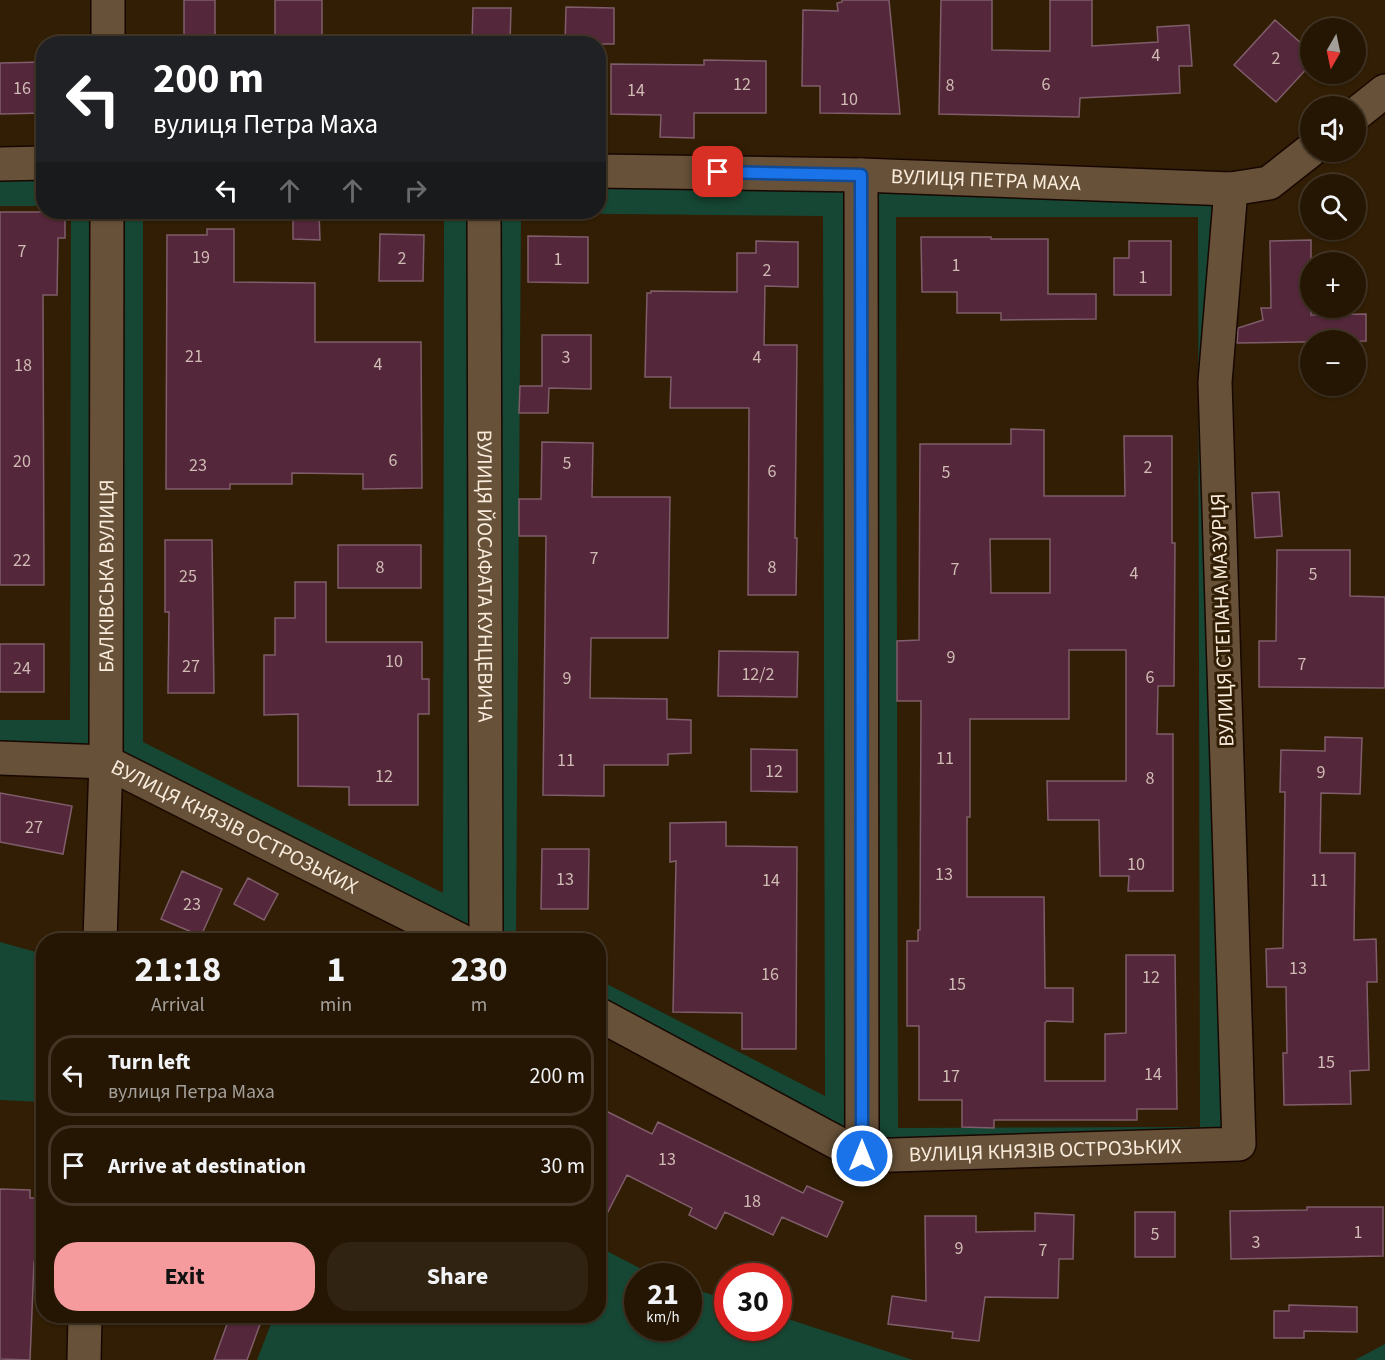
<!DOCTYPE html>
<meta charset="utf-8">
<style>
:root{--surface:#251603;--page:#312312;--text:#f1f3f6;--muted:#a39f9a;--line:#423525;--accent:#f59b9d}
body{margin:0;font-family:"Source Sans 3",sans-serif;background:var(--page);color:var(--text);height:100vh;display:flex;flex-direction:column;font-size:22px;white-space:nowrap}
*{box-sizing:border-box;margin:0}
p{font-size:20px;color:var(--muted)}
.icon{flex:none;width:33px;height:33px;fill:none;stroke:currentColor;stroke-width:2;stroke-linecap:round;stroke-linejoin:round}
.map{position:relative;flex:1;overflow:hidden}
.drawer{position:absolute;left:36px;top:933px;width:570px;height:390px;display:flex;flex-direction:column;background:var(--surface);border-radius:24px;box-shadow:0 2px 4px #0004,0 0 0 2px var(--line)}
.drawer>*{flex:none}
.hud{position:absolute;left:36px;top:36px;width:570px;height:183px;border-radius:24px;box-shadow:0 2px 4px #0004,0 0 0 2px var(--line);background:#202124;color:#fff;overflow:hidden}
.needle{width:39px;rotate:189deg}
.controls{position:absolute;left:1300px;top:18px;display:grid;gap:12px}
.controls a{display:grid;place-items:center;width:66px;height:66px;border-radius:50%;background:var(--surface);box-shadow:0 2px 4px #0004,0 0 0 2px var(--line);font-size:30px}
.speed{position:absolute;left:624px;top:1263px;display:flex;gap:12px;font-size:30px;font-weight:700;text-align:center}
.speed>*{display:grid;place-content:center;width:78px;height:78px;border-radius:50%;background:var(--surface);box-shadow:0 2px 4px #0004,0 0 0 2px var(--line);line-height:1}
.speed small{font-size:15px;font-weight:400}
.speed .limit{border:9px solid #d22;background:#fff;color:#111}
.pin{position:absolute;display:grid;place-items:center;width:51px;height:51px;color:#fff;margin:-26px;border-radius:12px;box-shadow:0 3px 9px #0006}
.me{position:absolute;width:66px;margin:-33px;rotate:0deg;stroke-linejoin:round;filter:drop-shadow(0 0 4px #0008)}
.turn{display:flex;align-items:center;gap:21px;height:126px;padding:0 18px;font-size:27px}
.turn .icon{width:78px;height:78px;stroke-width:2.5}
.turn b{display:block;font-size:42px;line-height:51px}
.lanes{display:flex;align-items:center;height:57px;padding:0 18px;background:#0003;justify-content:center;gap:30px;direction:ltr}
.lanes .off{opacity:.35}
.eta{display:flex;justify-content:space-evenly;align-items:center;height:102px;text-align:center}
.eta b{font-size:36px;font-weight:700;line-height:42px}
.action{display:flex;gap:12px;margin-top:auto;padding:12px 18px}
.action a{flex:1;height:69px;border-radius:24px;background:var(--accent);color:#111;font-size:24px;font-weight:700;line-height:69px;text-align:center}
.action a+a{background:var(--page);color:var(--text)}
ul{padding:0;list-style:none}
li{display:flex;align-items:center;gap:18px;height:81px;margin:0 12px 9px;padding:0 6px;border:3px solid var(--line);border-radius:24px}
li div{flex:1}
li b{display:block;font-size:22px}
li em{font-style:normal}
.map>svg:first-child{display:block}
.green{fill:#164734;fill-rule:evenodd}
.building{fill:#54273b;stroke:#7f5d6a;stroke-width:1.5;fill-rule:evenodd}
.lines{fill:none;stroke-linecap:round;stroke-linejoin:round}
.minor-casing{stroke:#180700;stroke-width:36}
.minor{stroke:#675138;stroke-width:33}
.route-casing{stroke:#114b97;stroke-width:15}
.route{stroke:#1a73e8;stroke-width:10}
.labels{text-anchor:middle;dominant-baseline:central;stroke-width:6;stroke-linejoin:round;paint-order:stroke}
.number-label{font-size:18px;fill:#d0bbb4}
.street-label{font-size:21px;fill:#f9ecdd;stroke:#311e04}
</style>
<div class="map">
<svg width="1385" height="1360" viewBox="0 0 1385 1360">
<rect width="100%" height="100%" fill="#311e04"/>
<path class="green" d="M0,175H43V206H0Z
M599,182L849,186L850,1135L598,999L599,980L825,1096L823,216L521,213L516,938L521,940H498L496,212H598Z
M872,187L1217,201L1225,1131L874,1142ZM896,217H1198L1200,1127L898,1128Z
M71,212H96L95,748L0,744V720H70Z
M119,212H143V742L443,893L444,212H472L474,932L118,752Z
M0,942L43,954V1102L0,1100Z
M599,1247L655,1276H638V1328H688L689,1287L727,1300L728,1328H778L779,1316L913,1360H257L274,1316H598Z
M177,1316H207L204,1325Z
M1385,1344V1360H1355Z"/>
<path class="building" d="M184,0H215V44H184Z
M275,0H322V44H275Z
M842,0H889L900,114L820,113V86H802L803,10L838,11L837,3L842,2Z
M941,0H992V50L1050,51V0H1092V46L1158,42L1157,27L1189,25L1192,66H1179L1180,93L1080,98L1079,117L939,114Z
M566,7L614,8V44H565Z
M473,8H511L510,43L472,42Z
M1275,20L1311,52V64L1276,102L1234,65Z
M704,60L766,61V113H694V138L660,137L661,115L611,114V64L704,65Z
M44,62V113L0,114V63Z
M0,212H65V238H58L57,295H43L44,585H0Z
M293,212H319L320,240L293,239Z
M207,229H234V282L315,283V342H421L422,488L363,489V474L292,473V484H230V489H166L167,235H207Z
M380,234L424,235L423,281H379Z
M528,236L588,237V283L528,282Z
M921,237H991V239H1048V294H1096V319L1001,320V313H957V292H922Z
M1311,240V315L1366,314V341L1237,343L1238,328L1263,320L1261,308H1271L1270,241Z
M756,241L798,242V287L765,286L764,345H797L795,538H797L796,595H748L749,408H670L671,377H645L647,293H651V291L737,292V253H756Z
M1129,241H1171V295H1114V258H1129Z
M542,335H591V389L549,388L548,413H519L520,386H542Z
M1011,429L1044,430V496H1125L1124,436H1172V543H1175L1174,686H1158L1157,734H1173V891H1128L1129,876H1100L1099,820H1048L1047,781H1126V650H1069V719H970V817H967V897H1044L1045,988H1073V1022L1047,1021L1045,1023V1081H1105V1034L1126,1033V955H1175L1177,1109H1137V1120H994V1128L962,1127V1100H919V1026H907V941H918V930H920L921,701H897V641L919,640L920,444H1011ZM990,539H1050V593H991Z
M542,442L593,443L592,497H670L668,638H591L590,698L667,699V719L691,720V753L668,754V765H604V796L543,795L546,536H519V499H541Z
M1279,492L1282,536L1255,538L1252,493Z
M165,540H212L214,693H168L169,612H165Z
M338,545H421V588H338Z
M1277,550H1350V596L1385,597V688L1259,687V641H1276Z
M295,582H326V642H422V679H429V714H418V805H349V787L298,786V714L264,715V655H275V618H295Z
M0,644H44V692H0Z
M719,651L798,652L797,697L718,696Z
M1325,737L1362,738L1360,794L1321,793L1320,853H1355L1354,940L1376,939L1377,982H1367L1369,1070L1350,1071L1351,1104L1284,1105L1283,1053H1287L1286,987H1267L1266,949L1283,948L1285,792H1280L1281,750L1325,751Z
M751,749L797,750V792L751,791Z
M0,793L72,806L63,854L0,842Z
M726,822V846L797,847L796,1049H742V1013L673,1012L676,861L670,862V823Z
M542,849H589L588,909H541Z
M182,871L222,889L201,936L161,919Z
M248,878L278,894L264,920L234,904Z
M598,1107L652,1134L658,1122L803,1193L807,1186L843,1202L827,1237L782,1217L773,1235L725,1212L716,1229L689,1215L692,1208L627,1175L598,1231Z
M0,1189L30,1190V1198H44V1262H34L30,1360L0,1359Z
M1307,1207H1383V1256L1231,1259L1230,1211L1307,1210Z
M1135,1212H1175V1257H1135Z
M1035,1213L1074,1215L1073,1259H1059L1058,1298L985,1297L979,1341L952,1338L953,1332L888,1324L892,1296L926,1301L925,1216H976V1232L1035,1231Z
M1289,1305L1357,1307V1332L1304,1331V1338H1274V1311H1289Z
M230,1316H263L247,1360H214Z"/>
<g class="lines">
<defs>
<g id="minor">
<path d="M108,44V0"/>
<path d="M1356,114L1385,91"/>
<path d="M0,164L44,163"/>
<path id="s1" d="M598,171L861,175L1231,189L1269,183L1311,150"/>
<path d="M861,175L862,1156"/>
<path id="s2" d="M484,212L486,940"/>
<path id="s3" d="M0,758L106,762L460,940"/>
<path id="s4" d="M100,940L106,762L107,212"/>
<path id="s5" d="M598,1014L862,1156L1239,1144L1215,382L1231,189"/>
<path d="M84,1360L85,1316"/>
</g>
</defs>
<use href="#minor" class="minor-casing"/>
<use href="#minor" class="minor"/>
</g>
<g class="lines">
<defs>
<path id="route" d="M718,172L861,175L862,1156"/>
</defs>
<use href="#route" class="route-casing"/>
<use href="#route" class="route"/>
</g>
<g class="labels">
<g class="number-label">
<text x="1156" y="55">4</text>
<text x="1276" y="58">2</text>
<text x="742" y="84">12</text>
<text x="1046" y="84">6</text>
<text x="950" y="85">8</text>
<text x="22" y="88">16</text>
<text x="636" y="90">14</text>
<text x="849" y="99">10</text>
<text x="22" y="251">7</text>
<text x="201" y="257">19</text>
<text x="402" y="258">2</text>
<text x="558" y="259">1</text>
<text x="956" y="265">1</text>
<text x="767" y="270">2</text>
<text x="1143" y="277">1</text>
<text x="194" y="356">21</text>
<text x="566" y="357">3</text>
<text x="757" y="357">4</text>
<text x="378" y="364">4</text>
<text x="23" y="365">18</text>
<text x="393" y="460">6</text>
<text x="22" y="461">20</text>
<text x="567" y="463">5</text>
<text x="198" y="465">23</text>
<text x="1148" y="467">2</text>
<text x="772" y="471">6</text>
<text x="946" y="472">5</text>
<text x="594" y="558">7</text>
<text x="22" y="560">22</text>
<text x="380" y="567">8</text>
<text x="772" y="567">8</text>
<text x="955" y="569">7</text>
<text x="1134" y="573">4</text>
<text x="1313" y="574">5</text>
<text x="188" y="576">25</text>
<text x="951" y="657">9</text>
<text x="394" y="661">10</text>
<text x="1302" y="664">7</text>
<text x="191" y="666">27</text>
<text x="22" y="668">24</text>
<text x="758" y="674">12/2</text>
<text x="1150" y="677">6</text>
<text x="567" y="678">9</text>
<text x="945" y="758">11</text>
<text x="566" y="760">11</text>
<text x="774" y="771">12</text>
<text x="1321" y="772">9</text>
<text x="384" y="776">12</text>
<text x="1150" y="778">8</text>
<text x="34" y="827">27</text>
<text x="1136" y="864">10</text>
<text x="944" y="874">13</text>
<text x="565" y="879">13</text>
<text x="771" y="880">14</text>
<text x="1319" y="880">11</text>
<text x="192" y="904">23</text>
<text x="1298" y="968">13</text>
<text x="770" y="974">16</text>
<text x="1151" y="977">12</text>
<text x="957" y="984">15</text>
<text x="1326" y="1062">15</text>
<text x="1153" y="1074">14</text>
<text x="951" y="1076">17</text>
<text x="667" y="1159">13</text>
<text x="752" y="1201">18</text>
<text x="1358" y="1232">1</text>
<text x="1155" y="1234">5</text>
<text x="1256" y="1242">3</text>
<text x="959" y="1248">9</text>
<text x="1043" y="1250">7</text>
</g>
<g class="street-label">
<text stroke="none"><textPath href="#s1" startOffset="388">ВУЛИЦЯ ПЕТРА МАХА</textPath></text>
<text stroke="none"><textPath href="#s4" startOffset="364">БАЛКІВСЬКА ВУЛИЦЯ</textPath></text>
<text stroke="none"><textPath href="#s2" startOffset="364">ВУЛИЦЯ ЙОСАФАТА КУНЦЕВИЧА</textPath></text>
<text transform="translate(1222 620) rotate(-92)">ВУЛИЦЯ СТЕПАНА МАЗУРЦЯ</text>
<text stroke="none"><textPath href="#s3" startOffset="250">ВУЛИЦЯ КНЯЗІВ ОСТРОЗЬКИХ</textPath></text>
<text stroke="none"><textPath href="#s5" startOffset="483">ВУЛИЦЯ КНЯЗІВ ОСТРОЗЬКИХ</textPath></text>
</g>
</g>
</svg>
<div class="controls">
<a><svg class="needle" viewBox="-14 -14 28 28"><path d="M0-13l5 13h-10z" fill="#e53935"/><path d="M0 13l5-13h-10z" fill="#a39f9a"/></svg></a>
<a><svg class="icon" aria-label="sound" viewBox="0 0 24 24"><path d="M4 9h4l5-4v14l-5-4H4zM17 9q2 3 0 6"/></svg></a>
<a><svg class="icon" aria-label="search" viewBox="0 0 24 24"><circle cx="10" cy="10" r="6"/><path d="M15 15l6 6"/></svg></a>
<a>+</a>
<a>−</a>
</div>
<div class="speed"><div>21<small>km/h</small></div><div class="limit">30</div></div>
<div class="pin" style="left:718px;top:172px;background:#d93025"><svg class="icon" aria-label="arrive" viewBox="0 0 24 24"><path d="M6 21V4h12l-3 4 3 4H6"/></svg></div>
<svg class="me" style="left:862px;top:1156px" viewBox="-20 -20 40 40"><circle r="17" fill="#1a73e8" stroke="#fff" stroke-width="3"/><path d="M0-11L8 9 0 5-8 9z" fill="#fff"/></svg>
<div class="hud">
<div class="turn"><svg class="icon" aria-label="left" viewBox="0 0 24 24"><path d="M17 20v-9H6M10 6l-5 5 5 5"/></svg><div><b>200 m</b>вулиця Петра Маха</div></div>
<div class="lanes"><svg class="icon" aria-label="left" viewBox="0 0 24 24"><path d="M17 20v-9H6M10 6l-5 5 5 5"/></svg><svg class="icon off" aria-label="ahead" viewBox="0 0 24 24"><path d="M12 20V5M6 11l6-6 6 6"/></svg><svg class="icon off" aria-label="ahead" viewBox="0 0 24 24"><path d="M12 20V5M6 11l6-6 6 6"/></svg><svg class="icon off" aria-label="right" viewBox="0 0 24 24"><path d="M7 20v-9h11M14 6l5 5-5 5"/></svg></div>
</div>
<section class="drawer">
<div class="eta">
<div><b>21:18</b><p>Arrival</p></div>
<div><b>1</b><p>min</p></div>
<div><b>230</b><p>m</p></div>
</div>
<ul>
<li><svg class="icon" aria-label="left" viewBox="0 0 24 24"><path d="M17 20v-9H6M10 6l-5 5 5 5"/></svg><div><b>Turn left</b><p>вулиця Петра Маха</p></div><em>200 m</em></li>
<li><svg class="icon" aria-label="arrive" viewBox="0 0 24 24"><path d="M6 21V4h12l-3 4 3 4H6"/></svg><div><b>Arrive at destination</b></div><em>30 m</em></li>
</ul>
<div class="action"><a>Exit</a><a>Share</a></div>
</section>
</div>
